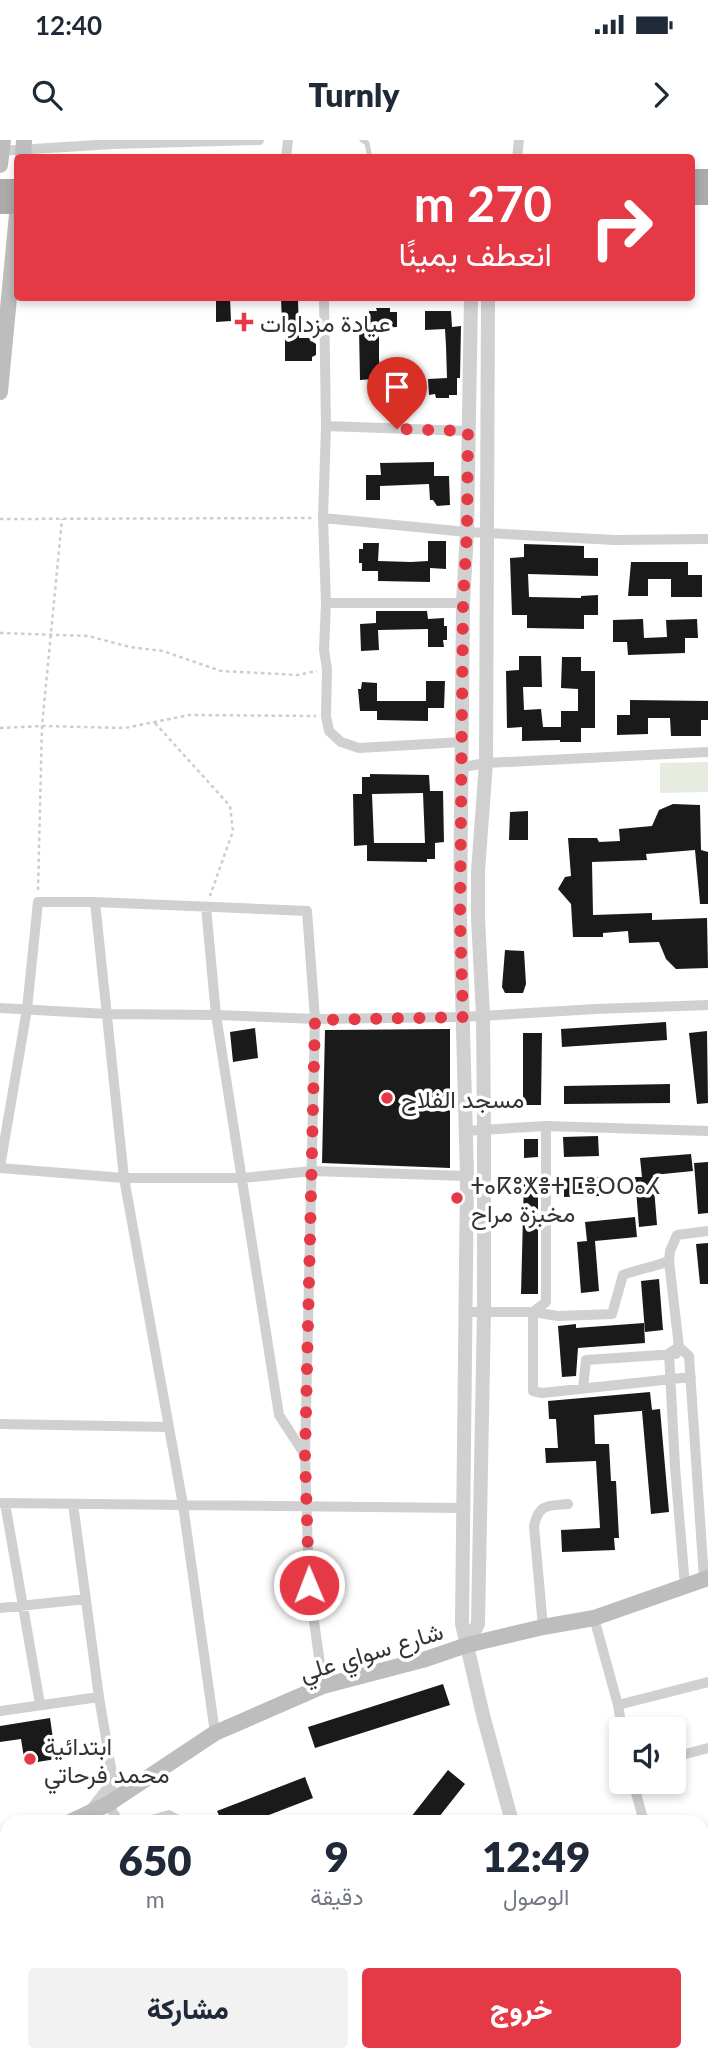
<!DOCTYPE html>
<html lang="ar">
<meta charset="utf-8">
<style>
:root{--surface:#fff;--page:#f2f2f3;--text:#1f2937;--muted:#747a83;--accent:#e63946}
body{margin:0;font-family:Lato,Vazirmatn,"Noto Sans Tifinagh",sans-serif;background:var(--page);color:var(--text);direction:rtl;height:100vh;display:flex;flex-direction:column;font-size:26px;white-space:nowrap}
*{box-sizing:border-box;margin:0}
p{font-size:23px;color:var(--muted)}
.icon{flex:none;width:38px;height:38px;fill:none;stroke:currentColor;stroke-width:2;stroke-linecap:round;stroke-linejoin:round}
.map{position:relative;flex:1;overflow:hidden;direction:ltr}
.side{position:absolute;left:0px;top:1675px;width:709px;height:247px;display:flex;flex-direction:column;background:var(--surface);border-radius:21px 21px 0 0;box-shadow:0 4px 10px #0003;direction:rtl}
.side>*{flex:none}
.hud{position:absolute;left:14px;top:14px;width:681px;height:147px;border-radius:7px;box-shadow:0 4px 10px #0003;direction:rtl;background:#e63946;color:#fff;overflow:hidden}
.controls{position:absolute;left:609px;top:1577px;display:grid;gap:14px}
.controls a{display:grid;place-items:center;width:77px;height:77px;border-radius:7px;background:var(--surface);box-shadow:0 4px 10px #0003;font-size:35px}
.pin{position:absolute;display:grid;place-items:center;width:60px;height:60px;color:#fff;margin:-72px -30px;border-radius:50% 50% 50% 0;rotate:-45deg;box-shadow:0 0 7px #0007}
.pin .icon{rotate:45deg}
.me{position:absolute;width:77px;margin:-38px;rotate:359deg;stroke-linejoin:round;filter:drop-shadow(0 0 5px #0008)}
.turn{display:flex;align-items:center;gap:24px;height:147px;padding:0 28px;font-size:32px}
.turn .icon{width:91px;height:91px;stroke-width:2.5}
.turn b{display:block;font-size:49px;line-height:60px}
.eta{display:flex;justify-content:space-evenly;align-items:center;height:119px;text-align:center}
.eta b{font-size:42px;font-weight:800;line-height:49px}
.button{display:flex;gap:14px;margin-top:auto;padding:14px 28px}
.button a{flex:1;height:80px;border-radius:7px;background:var(--accent);color:#fff;font-size:28px;font-weight:800;line-height:80px;text-align:center}
.button a+a{background:var(--page);color:var(--text)}
.status{display:flex;justify-content:space-between;align-items:center;height:49px;padding:0 35px;background:var(--surface);direction:ltr}
.status svg{height:19px;fill:currentColor}
header{display:flex;justify-content:space-between;align-items:center;height:91px;padding:0 28px;background:var(--surface);font-size:32px;font-weight:800}
.map>svg:first-child{display:block}
.green{fill:#e6ecdf}
.building{fill:#1a1a1a;fill-rule:evenodd}
.lines{fill:none;stroke-linecap:round;stroke-linejoin:round}
.path{stroke:#cdcdcd;stroke-width:2.5;stroke-dasharray:3.5 3.5;stroke-linecap:butt}
.service{stroke:#d0d0d0;stroke-width:5}
.minor{stroke:#d0d0d0;stroke-width:10}
.tertiary{stroke:#d0d0d0;stroke-width:14}
.secondary{stroke:#bdbdbd;stroke-width:16}
.primary{stroke:#ababab;stroke-width:18}
.route{stroke:#e63946;stroke-width:12;stroke-dasharray:0 21.6}
.poi-dot{fill:#e63946;stroke:#fff;stroke-width:2.5}
.labels{text-anchor:middle;dominant-baseline:central;stroke-width:7;stroke-linejoin:round;paint-order:stroke}
.poi-label{font-size:24px;fill:#333;stroke:#fff;text-anchor:start}
.street-label{font-size:24px;fill:#333;stroke:#fff}
</style>
<div class="status"><b>12:40</b><svg viewBox="0 0 49 12"><path d="M0 12V9h3v3zM5 12V6h3v6zM10 12V3h3v9zM15 12V0h3v12zM26 1h20v11H26zM47 4h2v5h-2z"/></svg></div>
<header><svg class="icon" aria-label="forward" viewBox="0 0 24 24"><path d="M9 5l7 7-7 7"/></svg>Turnly<svg class="icon" aria-label="search" viewBox="0 0 24 24"><circle cx="10" cy="10" r="6"/><path d="M15 15l6 6"/></svg></header>
<div class="map">
<svg width="708" height="1921" viewBox="0 0 708 1921">
<rect width="100%" height="100%" fill="#fff"/>
<path class="green" d="M708,622V652L660,653V623Z"/>
<path class="building" d="M216,158H230L231,181L216,182Z
M281,158H298L299,198H313V202L316,204V215L312,217V221H285V183H282Z
M376,168H390V172H397V187L379,188V220L381,237H400L401,255H374V239L360,240L359,188H369V171H377Z
M425,171H451L452,187L461,186L460,238H457V255H449V258H436L435,254L429,255L428,239L447,238L446,206L445,189L425,190Z
M434,322V336H449L450,365L437,366L433,360H430L429,344L380,346V360H366V335H381L380,323Z
M428,401H446V429L430,428V442L378,441V431H362V423H359V409H363V403H379L378,421L411,422L428,421Z
M524,404L584,406V418H598V436L528,434L529,457L581,458V456L598,455V475H584V489L527,488V475H512L510,418L524,417Z
M631,422H688V435H702V457H671V439H648V456H628Z
M376,471H427L428,479L444,478V486H447V500H443L444,507H428V489L378,490L379,510L361,511L360,484L376,483Z
M643,479L644,498L667,497L666,480L697,479L698,498H685V513L628,515L627,502H613V480Z
M519,516H541L542,547H523L524,570L541,569L543,587H561V571H578V549L561,548L562,517H581V531H595V588H581V602H560V600L522,601V587L507,588L506,531L519,530Z
M426,541H445L444,568H428V581L377,580V571H360L358,549H361L362,542L377,543V561H426Z
M630,560L708,561V580H701V596H671L670,578H648V594L617,595V575H630Z
M370,634L429,635L430,651H443L444,702L435,703V719H427V722L367,721V705L354,706L353,654H362V637H370ZM423,653L425,703H374L372,654Z
M673,664L700,665L701,710L708,712V764H700L695,710L646,714L647,720L592,722L593,775L652,773V780L707,778L708,828L676,829L666,819L659,802L629,803L628,791L603,793V797H573L571,764L558,749L565,737L571,736L568,698H597L599,702L620,701L619,689L652,686L659,670Z
M528,671V700H509L510,672Z
M505,810L524,811L526,844L523,853H505L502,847Z
M666,882L667,900L562,907L561,889Z
M255,888L258,918L233,922L230,892Z
M450,889V1028L322,1023L325,890Z
M707,891L708,963L697,964L689,893Z
M523,893H542L541,965H523Z
M670,944V963L564,964V946Z
M598,996L599,1016L564,1017L563,997Z
M524,999H538V1017L524,1018Z
M691,1014L693,1031L653,1035L657,1085L639,1087L635,1037H642L640,1018Z
M708,1022V1073L698,1074L694,1023Z
M599,1037V1056L564,1057V1038Z
M524,1038H538V1154H521Z
M635,1077L637,1097L595,1101L599,1151L581,1153L577,1102L587,1101L585,1082Z
M708,1103V1144H700L696,1104Z
M659,1139L663,1190L645,1192L641,1141Z
M644,1183L645,1203L578,1208L576,1236L562,1237L558,1186L576,1184V1188Z
M650,1252L652,1270L594,1275L595,1304H609L611,1341H616L619,1398H614L615,1410L562,1412L561,1390L600,1388L596,1321L546,1323L545,1308H558L556,1279H549L548,1261Z
M660,1269L669,1372L651,1374L642,1271Z
M443,1544L450,1565L315,1608L308,1587Z
M50,1578L56,1619L25,1624L21,1599L0,1602V1586Z
M448,1630L465,1644L435,1682H407Z
M305,1637L313,1658L251,1682H222L217,1671Z"/>
<g class="lines">
<path class="path" d="M0,379L313,378
M0,493L88,496L130,507L163,511L221,531L298,535L317,531
M155,583L230,666L233,691L210,756
M0,588L42,586L125,588L189,575L316,576
M38,750L42,586L62,379"/>
<path class="service" d="M362,0L367,3L370,18"/>
<path class="minor" d="M0,11L113,4L259,0
M286,18L288,0
M517,18L519,0
M324,158L326,286L323,378L326,463L324,510L327,529L326,576L329,591L341,602L359,608L462,602
M326,286L468,291
M323,378L467,392L614,400L708,399
M326,463H463
M463,627L486,623L708,612
M95,762L124,1038L183,1365L215,1593
M206,767L216,875L279,1275L305,1315
M0,868L107,874L216,875L315,879L463,877L596,869L708,865
M546,986V1162L533,1172V1251L542,1253L691,1237
M465,991L546,986L708,991
M0,1027L27,869L38,762H95L307,771L315,879L305,1316L309,1445L323,1546
M0,1028L124,1038H243L312,1031L467,1036
M466,1172H533L558,1176L612,1174L623,1135C638,1129 654,1127 669,1121
M679,1207L669,1213L675,1327L685,1446
M583,1248L586,1220L676,1214
M0,1284L169,1287
M0,1363L464,1368
M5,1363L40,1564
M73,1364L99,1557L113,1640L108,1664L119,1682
M704,1439L689,1216L679,1207L669,1121L670,1111L677,1095L708,1091
M0,1468L86,1459
M594,1478L618,1565L622,1589
M543,1487L534,1386C539,1363 548,1366 568,1364
M618,1565L708,1542
M0,1571L99,1557
M674,1617L708,1608
M633,1642L644,1682
M90,1682L86,1675L112,1642
M145,1682L169,1675L181,1682
M0,1796L7,1793
M702,1798L708,1793
M0,1842L7,1861
M702,1883L708,1878
M15,1914L16,1921
M175,1914L177,1921
M208,1914L211,1921
M323,1914L329,1921
M372,1914L377,1921
M648,1921L657,1914"/>
<path class="tertiary" d="M471,158L467,392L463,463L460,777L467,1036L462,1484L483,1575L512,1682
M467,1505L478,1484L484,1171V991L483,876L478,778V731L486,623L488,158
M580,1914L582,1921"/>
<path class="secondary" d="M23,18L24,0
M0,25L3,0
M0,252L18,64
M70,1682L108,1664L215,1593L323,1546L426,1519L467,1505L543,1487L594,1478L708,1438
M0,1711L7,1708"/>
<path class="primary" d="M691,38H708
M0,48H18
M691,56H708
M0,65H18"/>
</g>
<g class="lines">
<path class="route" d="M309,1445L305,1316L315,880L463,877L460,778L463,463L467,392L468,291L397,289"/>
</g>
<g class="poi-dot">
<path d="M240.5 171.5h7v7h7v7h-7v7h-7v-7h-7v-7h7z"/>
<circle cx="387" cy="958" r="7"/>
<circle cx="457" cy="1058" r="7"/>
<circle cx="30" cy="1619" r="7"/>
</g>
<g class="labels">
<g class="poi-label">
<text x="260" y="182">عيادة مزداوات</text>
<text x="401" y="958">مسجد الفلاح</text>
<text x="471" y="1044">ⵜⴰⴽⵓⵅⴻⵜ ⵎⴻⵔⵔⴰⵃ<tspan x="471" dy="28">مخبزة مراح</tspan></text>
<text x="44" y="1605">ابتدائية<tspan x="44" dy="28">محمد فرحاتي</tspan></text>
</g>
<g class="street-label">
<text transform="translate(371 1511) rotate(-17)">شارع سواي علي</text>
</g>
</g>
</svg>
<div class="controls">
<a><svg class="icon" aria-label="sound" viewBox="0 0 24 24"><path d="M4 9h4l5-4v14l-5-4H4zM17 9q2 3 0 6"/></svg></a>
</div>
<div class="pin" style="left:397px;top:289px;background:#d93025"><svg class="icon" aria-label="arrive" viewBox="0 0 24 24"><path d="M6 21V4h12l-3 4 3 4H6"/></svg></div>
<svg class="me" style="left:309px;top:1445px" viewBox="-20 -20 40 40"><circle r="17" fill="#e63946" stroke="#fff" stroke-width="3"/><path d="M0-11L8 9 0 5-8 9z" fill="#fff"/></svg>
<div class="hud">
<div class="turn"><svg class="icon" aria-label="right" viewBox="0 0 24 24"><path d="M7 20v-9h11M14 6l5 5-5 5"/></svg><div><b>270 m</b>انعطف يمينًا</div></div>
</div>
<section class="side">
<div class="eta">
<div><b>12:49</b><p>الوصول</p></div>
<div><b>9</b><p>دقيقة</p></div>
<div><b>650</b><p>m</p></div>
</div>
<div class="button"><a>خروج</a><a>مشاركة</a></div>
</section>
</div>
